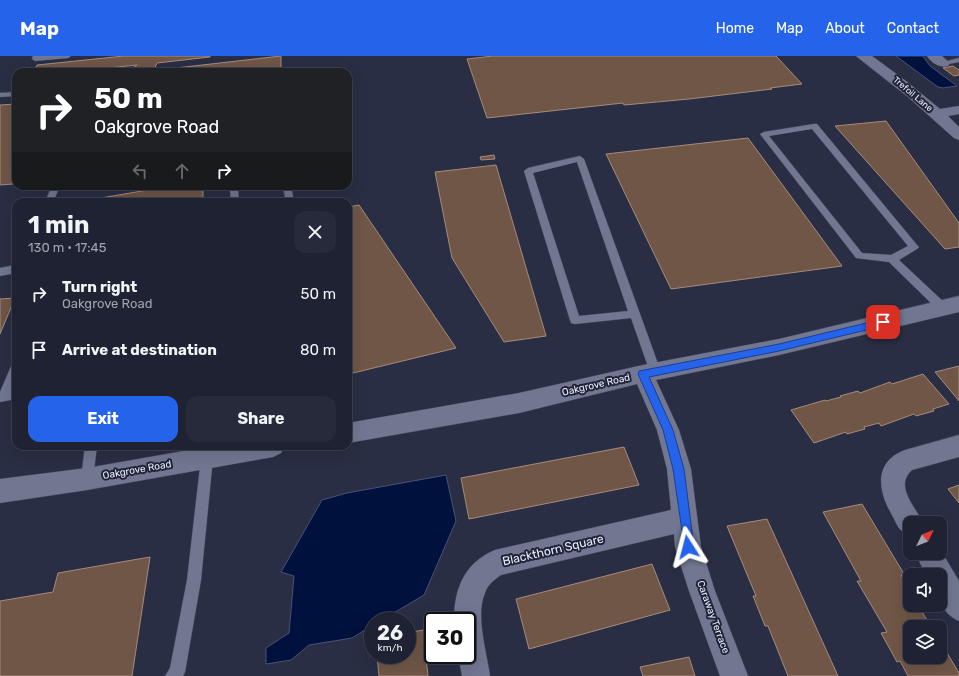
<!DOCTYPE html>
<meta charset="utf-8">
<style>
:root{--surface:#1f2233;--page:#272a3b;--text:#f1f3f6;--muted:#a1a4ac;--line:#3c3f4e;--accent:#2563eb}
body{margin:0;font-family:Rubik,sans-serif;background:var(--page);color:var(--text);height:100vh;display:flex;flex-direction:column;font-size:15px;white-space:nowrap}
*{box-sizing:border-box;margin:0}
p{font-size:13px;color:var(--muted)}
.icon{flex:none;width:22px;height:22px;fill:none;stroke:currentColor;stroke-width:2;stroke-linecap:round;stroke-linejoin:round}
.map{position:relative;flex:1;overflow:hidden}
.sheet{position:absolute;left:12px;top:142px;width:340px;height:252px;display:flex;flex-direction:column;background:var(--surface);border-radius:12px;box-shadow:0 4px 16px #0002,0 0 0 1px var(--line)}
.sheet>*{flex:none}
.top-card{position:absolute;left:12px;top:12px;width:340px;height:122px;border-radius:12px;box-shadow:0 4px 16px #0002,0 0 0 1px var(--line);background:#202124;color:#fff;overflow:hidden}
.needle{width:26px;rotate:47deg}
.buttons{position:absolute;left:903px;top:460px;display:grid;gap:8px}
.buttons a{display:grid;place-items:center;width:44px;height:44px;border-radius:8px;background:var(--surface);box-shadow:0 4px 16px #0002,0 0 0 1px var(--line);font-size:20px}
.speed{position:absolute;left:364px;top:556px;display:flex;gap:8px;font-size:20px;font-weight:700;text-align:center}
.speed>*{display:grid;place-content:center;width:52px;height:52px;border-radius:50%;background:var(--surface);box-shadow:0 4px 16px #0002,0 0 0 1px var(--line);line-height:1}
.speed small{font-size:10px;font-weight:400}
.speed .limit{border:2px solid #111;border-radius:6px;background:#fff;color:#111}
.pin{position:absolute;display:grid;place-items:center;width:34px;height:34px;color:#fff;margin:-17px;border-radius:8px;box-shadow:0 2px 6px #0006}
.me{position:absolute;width:44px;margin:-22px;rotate:351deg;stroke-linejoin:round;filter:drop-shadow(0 0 3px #0008)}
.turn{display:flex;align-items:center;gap:14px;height:84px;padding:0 16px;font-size:18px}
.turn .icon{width:52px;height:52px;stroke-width:2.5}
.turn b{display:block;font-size:28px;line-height:34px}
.lanes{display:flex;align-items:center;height:38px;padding:0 16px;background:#0003;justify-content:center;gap:20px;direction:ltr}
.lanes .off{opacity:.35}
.round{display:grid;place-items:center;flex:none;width:42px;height:42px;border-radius:12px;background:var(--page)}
.headline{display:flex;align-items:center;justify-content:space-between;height:68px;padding:0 16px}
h1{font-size:24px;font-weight:700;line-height:30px}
.action{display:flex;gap:8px;margin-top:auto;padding:8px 16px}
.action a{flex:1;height:46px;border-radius:12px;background:var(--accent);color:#fff;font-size:16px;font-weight:700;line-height:46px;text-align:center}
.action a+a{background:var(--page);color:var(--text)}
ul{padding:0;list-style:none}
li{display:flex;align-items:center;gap:12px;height:56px;padding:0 16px}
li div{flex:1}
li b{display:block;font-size:15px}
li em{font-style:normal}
header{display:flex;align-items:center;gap:24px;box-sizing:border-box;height:56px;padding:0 20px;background:var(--accent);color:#fff}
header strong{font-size:19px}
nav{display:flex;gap:22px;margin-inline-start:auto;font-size:14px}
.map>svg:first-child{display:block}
.water{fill:#00113d;stroke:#465376}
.building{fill:#6f5647;stroke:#a68b7b}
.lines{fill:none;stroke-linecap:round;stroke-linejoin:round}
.service-casing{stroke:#464a5c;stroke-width:1}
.minor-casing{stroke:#464a5c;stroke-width:1}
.service{fill:#717791;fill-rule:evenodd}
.minor{fill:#717791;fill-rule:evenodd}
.route{fill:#2563eb;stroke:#184099}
.labels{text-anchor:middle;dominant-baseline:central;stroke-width:4;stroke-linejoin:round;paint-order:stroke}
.far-street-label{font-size:9px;fill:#eaedfc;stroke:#202439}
.street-label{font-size:10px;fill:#eaedfc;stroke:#202439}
.near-street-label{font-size:12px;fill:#eaedfc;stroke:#202439}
</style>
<header>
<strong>Map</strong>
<nav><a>Home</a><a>Map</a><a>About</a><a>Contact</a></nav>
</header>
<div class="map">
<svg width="959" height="620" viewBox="0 0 959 620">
<rect width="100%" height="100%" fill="#292e44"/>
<path class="water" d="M896,0H923L930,10L957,30L943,32L938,31Z
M446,419L456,465L424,539L380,565H373V569L352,582L309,589L291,604L266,608V592L289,577L294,520L281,516L322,444L347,437Z"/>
<path class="building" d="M124,0H210V1L157,7L154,14L150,16H132L134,11L137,9L69,16H33L37,9Z
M281,0V16H167V13Z
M493,0H776L802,28L770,32L772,33L689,43L624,49L623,47L487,62L467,3Z
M953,10L959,14V19L954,20L943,12Z
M16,48V122L13,128L0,129V49Z
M886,65L959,167V191L945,193L835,70Z
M748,82L842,210L671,233L606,98Z
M494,99L495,103L481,104L480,101Z
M496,109L546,280L504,286L452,202L435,116Z
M171,130H203V146H95V143Z
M359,149L456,292L349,318L348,151Z
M15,242L0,278V243Z
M959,310V345L935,316Z
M923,318L949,348L933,353L934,355L916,360L914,358L881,370L879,367L864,371L865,373L847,378L846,376L814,387L791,354L825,344L826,345L841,341L840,340L858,335L860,337L890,326L892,328Z
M624,391L639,429L469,463L461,422Z
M959,429V447L948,433Z
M862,448L904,518L901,519L910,535V549H918L931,571H910V601H940V585L959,617V620H908L900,605L897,606L881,577L887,576L857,525H861L823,456Z
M767,463L838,620H788L768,570H765L753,540H756L727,470Z
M150,501L132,620H0V545L53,536L58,517Z
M652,508L670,554L529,593L516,543Z
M423,574L428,620H379L377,599H407V577Z
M689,601L695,620H643L640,611Z"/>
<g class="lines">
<defs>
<path id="service" d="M33,0H71L68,2L35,5L32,3Z
M959,2V6L943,9L940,7Z
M16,36V40L0,41V37Z
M814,68H817L917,189L919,191L917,193L899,204L947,249L948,252L947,255H939L889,206L856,202L760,78L764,76ZM812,73L908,190L891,199L862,197L769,80Z
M580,100L584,103L661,316L659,319L655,321L651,319L631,262L575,268L571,267L570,264L524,115L528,112ZM577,106L628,255L579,260L533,117Z
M52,130H60L53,146H45Z
M231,130H252L251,132L238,134L239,146H231L230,132Z
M283,130H291L294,146H286Z
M16,209V217L0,220V212Z
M16,306V326L13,334L16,333V343L0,346V336L12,308Z
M85,390H97L93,423L91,427L87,429L83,427L81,423Z
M207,396L211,398L213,402L201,524L185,616L183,620H165L170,612L187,524L201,402L203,398Z"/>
<path id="minor" d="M856,0H872L906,25L940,53L959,50V58L948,60L959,71V84L954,82L908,41Z
M927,0H942L950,7L948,10C939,12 932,7 927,0Z
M959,240V256L779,299L656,324L679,374L691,413L701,491L715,535L748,620H720L689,535L675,491L674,478L501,519C494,524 488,528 485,537C475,559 487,597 490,620H462L458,599H467V565H454C454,533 464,507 495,494L671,454L667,413L657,374L637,328L519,357L348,387V367L519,337L643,309L779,283Z
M959,379V401L912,414C894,430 915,450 923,467H910V479C898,475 898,470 892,459C878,435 873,406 905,394Z
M212,390H285L281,397L273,401L87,434L0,447V423L87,412Z
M940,493L959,525V565C938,556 940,539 940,519H926L915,497H940Z"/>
</defs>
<use href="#service" class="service-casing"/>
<use href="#minor" class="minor-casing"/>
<use href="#service" class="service"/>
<use href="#minor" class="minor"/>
</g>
<path class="route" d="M883,263L888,266L883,270L779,295L649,321L673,374L684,413L694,491L692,495L688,496L685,495L673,413L663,374L638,318L639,315L779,288Z"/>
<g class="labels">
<g class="far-street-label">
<text transform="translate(913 38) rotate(40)">Trefoil Lane</text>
</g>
<g class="street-label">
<text transform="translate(596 329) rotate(-13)">Oakgrove Road</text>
<text transform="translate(137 414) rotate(-10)">Oakgrove Road</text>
<text transform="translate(713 561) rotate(70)">Caraway Terrace</text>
</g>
<g class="near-street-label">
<text transform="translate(553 494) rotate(-13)">Blackthorn Square</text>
</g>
</g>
</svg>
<div class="buttons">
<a><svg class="needle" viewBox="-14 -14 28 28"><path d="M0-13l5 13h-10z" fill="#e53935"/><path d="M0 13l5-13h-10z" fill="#a1a4ac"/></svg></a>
<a><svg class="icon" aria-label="sound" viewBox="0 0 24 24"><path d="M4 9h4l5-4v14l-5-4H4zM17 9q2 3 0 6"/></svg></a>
<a><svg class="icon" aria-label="layers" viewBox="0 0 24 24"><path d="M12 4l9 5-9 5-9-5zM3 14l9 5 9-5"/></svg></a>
</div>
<div class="speed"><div>26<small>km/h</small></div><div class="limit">30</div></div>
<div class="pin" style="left:883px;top:266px;background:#d93025"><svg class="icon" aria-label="arrive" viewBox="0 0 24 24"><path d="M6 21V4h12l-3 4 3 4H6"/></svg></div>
<svg class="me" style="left:688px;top:491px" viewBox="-20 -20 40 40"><path d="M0-17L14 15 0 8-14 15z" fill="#2563eb" stroke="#fff" stroke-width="4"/></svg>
<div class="top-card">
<div class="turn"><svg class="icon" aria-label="right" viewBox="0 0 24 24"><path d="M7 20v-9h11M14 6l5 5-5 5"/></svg><div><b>50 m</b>Oakgrove Road</div></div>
<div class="lanes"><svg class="icon off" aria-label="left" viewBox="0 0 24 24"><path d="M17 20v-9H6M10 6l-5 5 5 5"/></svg><svg class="icon off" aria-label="ahead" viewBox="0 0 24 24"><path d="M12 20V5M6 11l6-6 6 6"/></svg><svg class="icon" aria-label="right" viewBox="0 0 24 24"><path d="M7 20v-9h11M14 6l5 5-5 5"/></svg></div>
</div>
<section class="sheet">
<div class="headline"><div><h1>1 min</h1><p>130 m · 17:45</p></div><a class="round"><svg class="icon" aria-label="close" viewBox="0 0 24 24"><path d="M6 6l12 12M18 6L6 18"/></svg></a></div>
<ul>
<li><svg class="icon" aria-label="right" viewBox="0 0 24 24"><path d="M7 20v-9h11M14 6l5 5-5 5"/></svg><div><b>Turn right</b><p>Oakgrove Road</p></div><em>50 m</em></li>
<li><svg class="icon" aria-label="arrive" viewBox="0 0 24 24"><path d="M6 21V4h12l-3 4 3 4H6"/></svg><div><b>Arrive at destination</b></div><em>80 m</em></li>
</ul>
<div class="action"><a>Exit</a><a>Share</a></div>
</section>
</div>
